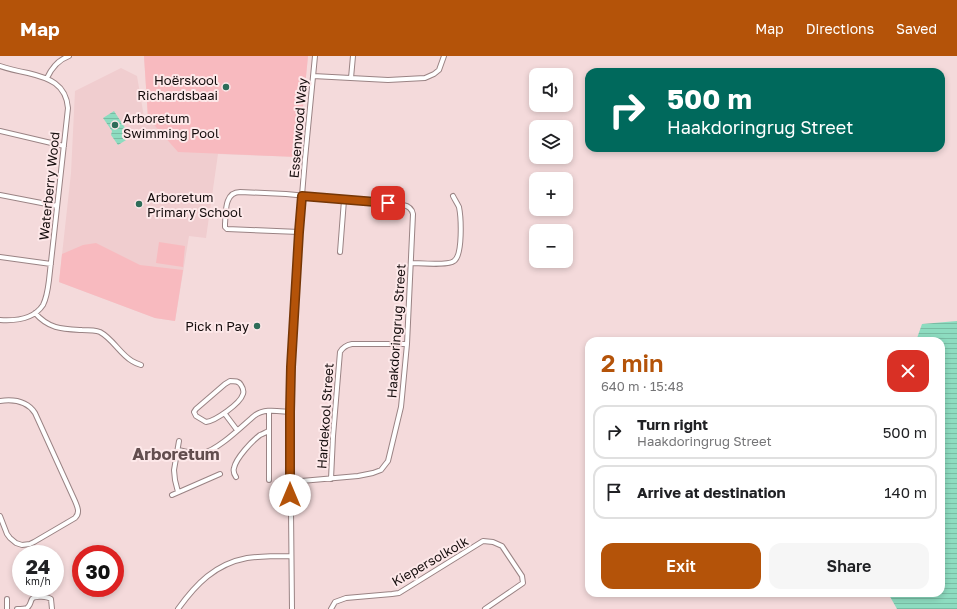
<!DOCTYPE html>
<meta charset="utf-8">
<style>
:root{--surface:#fff;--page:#f6f6f6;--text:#202124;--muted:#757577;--line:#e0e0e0;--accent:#b45309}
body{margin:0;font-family:"Golos Text",sans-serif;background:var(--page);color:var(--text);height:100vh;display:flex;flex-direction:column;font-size:15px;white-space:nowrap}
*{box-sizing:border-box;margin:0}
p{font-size:13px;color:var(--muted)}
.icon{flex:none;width:22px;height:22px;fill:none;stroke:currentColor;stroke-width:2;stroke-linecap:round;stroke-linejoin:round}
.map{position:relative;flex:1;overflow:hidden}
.side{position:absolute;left:585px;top:281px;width:360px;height:260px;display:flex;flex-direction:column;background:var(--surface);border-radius:12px;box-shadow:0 2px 6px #0003}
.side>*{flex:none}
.hud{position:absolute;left:585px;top:12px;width:360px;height:84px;border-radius:12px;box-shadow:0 2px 6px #0003;background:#00695c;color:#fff;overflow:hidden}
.fabs{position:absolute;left:529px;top:12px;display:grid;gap:8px}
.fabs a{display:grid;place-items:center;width:44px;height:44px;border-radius:8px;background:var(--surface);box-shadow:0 2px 6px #0003;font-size:20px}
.speed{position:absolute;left:12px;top:489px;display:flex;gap:8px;font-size:20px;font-weight:700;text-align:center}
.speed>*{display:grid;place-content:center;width:52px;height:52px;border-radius:50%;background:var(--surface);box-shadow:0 2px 6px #0003;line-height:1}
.speed small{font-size:10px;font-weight:400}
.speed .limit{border:6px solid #d22;background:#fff;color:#111}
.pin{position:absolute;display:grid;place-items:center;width:34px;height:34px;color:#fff;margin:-17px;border-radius:8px;box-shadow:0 2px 6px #0006}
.me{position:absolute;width:44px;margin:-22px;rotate:0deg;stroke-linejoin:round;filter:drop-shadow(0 0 3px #0008)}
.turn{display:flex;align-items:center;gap:14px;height:84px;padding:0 16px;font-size:18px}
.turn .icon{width:52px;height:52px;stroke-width:2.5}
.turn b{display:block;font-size:28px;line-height:34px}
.round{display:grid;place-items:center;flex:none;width:42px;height:42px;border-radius:12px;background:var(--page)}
.headline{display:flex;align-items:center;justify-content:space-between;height:68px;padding:0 16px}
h1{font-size:24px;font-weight:600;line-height:30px;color:var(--accent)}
.action{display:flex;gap:8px;margin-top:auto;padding:8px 16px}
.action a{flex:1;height:46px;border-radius:12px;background:var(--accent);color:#fff;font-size:16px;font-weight:600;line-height:46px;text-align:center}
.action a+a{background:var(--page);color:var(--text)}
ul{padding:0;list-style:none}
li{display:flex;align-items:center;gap:12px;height:54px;margin:0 8px 6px;padding:0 8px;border:2px solid var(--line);border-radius:12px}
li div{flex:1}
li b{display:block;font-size:15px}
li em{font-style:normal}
header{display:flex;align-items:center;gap:24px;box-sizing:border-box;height:56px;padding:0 20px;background:var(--accent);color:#fff}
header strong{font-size:19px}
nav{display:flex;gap:22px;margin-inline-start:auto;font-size:14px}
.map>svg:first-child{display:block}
.built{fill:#f0cdcf}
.green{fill:#f8babf}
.water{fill:url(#water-rules)}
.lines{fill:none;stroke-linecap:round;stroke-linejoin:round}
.minor-casing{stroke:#9a8384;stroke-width:6}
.minor{stroke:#fff;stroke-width:4}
.route-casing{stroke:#753606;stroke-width:10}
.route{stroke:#b45309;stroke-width:7}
.poi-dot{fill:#2e6c58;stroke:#fde8e9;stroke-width:1.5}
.labels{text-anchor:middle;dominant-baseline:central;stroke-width:4;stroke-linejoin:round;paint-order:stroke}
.poi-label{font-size:13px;fill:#150d0d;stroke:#fde8e9;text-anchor:end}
.street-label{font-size:13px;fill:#150d0d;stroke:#fde8e9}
.district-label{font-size:17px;font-weight:bold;fill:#634e4f;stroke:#fde8e9}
</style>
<header>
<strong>Map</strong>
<nav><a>Map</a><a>Directions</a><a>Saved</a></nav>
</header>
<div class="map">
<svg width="957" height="553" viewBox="0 0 957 553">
<defs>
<pattern id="water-rules" width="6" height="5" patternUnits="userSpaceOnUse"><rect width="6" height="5" fill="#8ddcc0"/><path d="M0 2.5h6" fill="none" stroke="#79bca4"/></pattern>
</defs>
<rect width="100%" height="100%" fill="#f4dadb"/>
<path class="built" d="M144,0H308L298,101L218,98L206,182L189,180L175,265L155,262L59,226L71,117L75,35L121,12L137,20L144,61L148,62Z"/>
<path class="green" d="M144,0H308L298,101L178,96L148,62Z
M159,186L185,190L183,211L156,207Z
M96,187L140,209L183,214L175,265L155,262L59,226L62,198L83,189Z"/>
<path class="water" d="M114,55L131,81L118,89L111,79L112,75L103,62Z
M957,265V553H897L888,537H941V285H916L922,268Z"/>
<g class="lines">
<defs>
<path id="minor" d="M0,10C9,13 18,15 28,17C49,22 66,28 68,52L49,224C48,232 47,241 43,249C34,263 15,265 0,264
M313,20L388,24L425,22L434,18L439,14L444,0
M47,22C52,11 58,4 69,0
M351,22L353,0
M0,75L64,90
M0,139L57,150
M340,196L344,144
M0,201L51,208
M411,207C419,207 448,210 454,205C463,199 461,161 459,151C457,147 455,144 453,140
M35,257C49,273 62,273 82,274C88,274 95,274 100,276C113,283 120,298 132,305C135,307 138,308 141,309
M230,325C235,325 239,325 241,329C243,332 244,335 243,338C240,348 215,365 206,366L196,360L194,356L196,353L225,328Z
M0,345C14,343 27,345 35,357L75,445C78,452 80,457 75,462L34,486L30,488L22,489L16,487L10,482L7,478L0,460
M225,358L237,374
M178,394C185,395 195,399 203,397C218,394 241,371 254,360C264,352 277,355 290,356
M236,421C234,418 233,415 234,412C236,402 252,385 260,379C263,378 266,376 269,375
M331,423L333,380L340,296C343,291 346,289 352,288H407
M269,424V355
M290,426L358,420L373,417L381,414L388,405L401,351L402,341L407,288L413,158C412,153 409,150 403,149L286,138L240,136C224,136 226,157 225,168V171L227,173L299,176
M178,436L175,424L174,414L179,385
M172,439L220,418
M7,543V553
M17,553C20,553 25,553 27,552C31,549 30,546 32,543C35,539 48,541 51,543L52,553
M178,553C196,528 215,508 247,502C262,500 277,500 291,500
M292,553L290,356L291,311L299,176L305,103L315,0
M331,553L335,546L346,542L392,538L399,537L483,485L493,486L502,490L522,520L523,527L485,553"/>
</defs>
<use href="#minor" class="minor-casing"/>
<use href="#minor" class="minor"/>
</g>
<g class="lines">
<defs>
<path id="route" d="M290,439V356L291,311L299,176L302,140L388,147"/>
</defs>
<use href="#route" class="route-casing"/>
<use href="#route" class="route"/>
</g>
<g class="poi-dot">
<circle cx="226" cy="31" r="4"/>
<circle cx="115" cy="69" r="4"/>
<circle cx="139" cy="148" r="4"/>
<circle cx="257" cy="270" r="4"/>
</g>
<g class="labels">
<g class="poi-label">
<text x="218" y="24">Hoërskool<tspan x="218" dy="15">Richardsbaai</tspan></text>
<text x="123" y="62" text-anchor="start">Arboretum<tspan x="123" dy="15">Swimming Pool</tspan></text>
<text x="147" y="141" text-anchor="start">Arboretum<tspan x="147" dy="15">Primary School</tspan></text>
<text x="249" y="270">Pick n Pay</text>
</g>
<g class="street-label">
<text transform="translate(298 72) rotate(-85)">Essenwood Way</text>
<text transform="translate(49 130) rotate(-84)">Waterberry Wood</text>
<text transform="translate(396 275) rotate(-86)">Haakdoringrug Street</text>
<text transform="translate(325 360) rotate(-86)">Hardekool Street</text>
<text transform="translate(430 505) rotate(-30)">Kiepersolkolk</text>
</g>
<g class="district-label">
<text x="176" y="397">Arboretum</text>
</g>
</g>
</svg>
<div class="fabs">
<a><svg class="icon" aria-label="sound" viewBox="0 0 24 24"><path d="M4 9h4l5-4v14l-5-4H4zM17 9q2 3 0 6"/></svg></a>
<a><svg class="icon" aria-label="layers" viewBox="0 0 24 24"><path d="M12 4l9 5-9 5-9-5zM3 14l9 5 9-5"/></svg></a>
<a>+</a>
<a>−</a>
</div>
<div class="speed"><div>24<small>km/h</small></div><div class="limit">30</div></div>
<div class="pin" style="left:388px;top:147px;background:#d93025"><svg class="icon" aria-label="arrive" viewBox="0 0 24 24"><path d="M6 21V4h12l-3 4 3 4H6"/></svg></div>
<svg class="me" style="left:290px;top:439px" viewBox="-20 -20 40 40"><circle r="19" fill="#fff"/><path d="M0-13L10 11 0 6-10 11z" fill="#b45309"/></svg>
<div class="hud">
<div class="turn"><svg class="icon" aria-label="right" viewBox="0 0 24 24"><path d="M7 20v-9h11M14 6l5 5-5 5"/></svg><div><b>500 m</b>Haakdoringrug Street</div></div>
</div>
<section class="side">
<div class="headline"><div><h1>2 min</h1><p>640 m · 15:48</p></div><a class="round" style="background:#d93025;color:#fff"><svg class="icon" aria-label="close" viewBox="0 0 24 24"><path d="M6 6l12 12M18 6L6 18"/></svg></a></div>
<ul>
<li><svg class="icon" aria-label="right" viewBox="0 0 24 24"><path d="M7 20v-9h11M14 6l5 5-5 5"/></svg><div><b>Turn right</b><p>Haakdoringrug Street</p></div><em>500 m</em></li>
<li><svg class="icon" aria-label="arrive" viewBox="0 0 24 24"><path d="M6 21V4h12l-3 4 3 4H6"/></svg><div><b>Arrive at destination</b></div><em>140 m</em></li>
</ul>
<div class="action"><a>Exit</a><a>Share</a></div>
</section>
</div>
